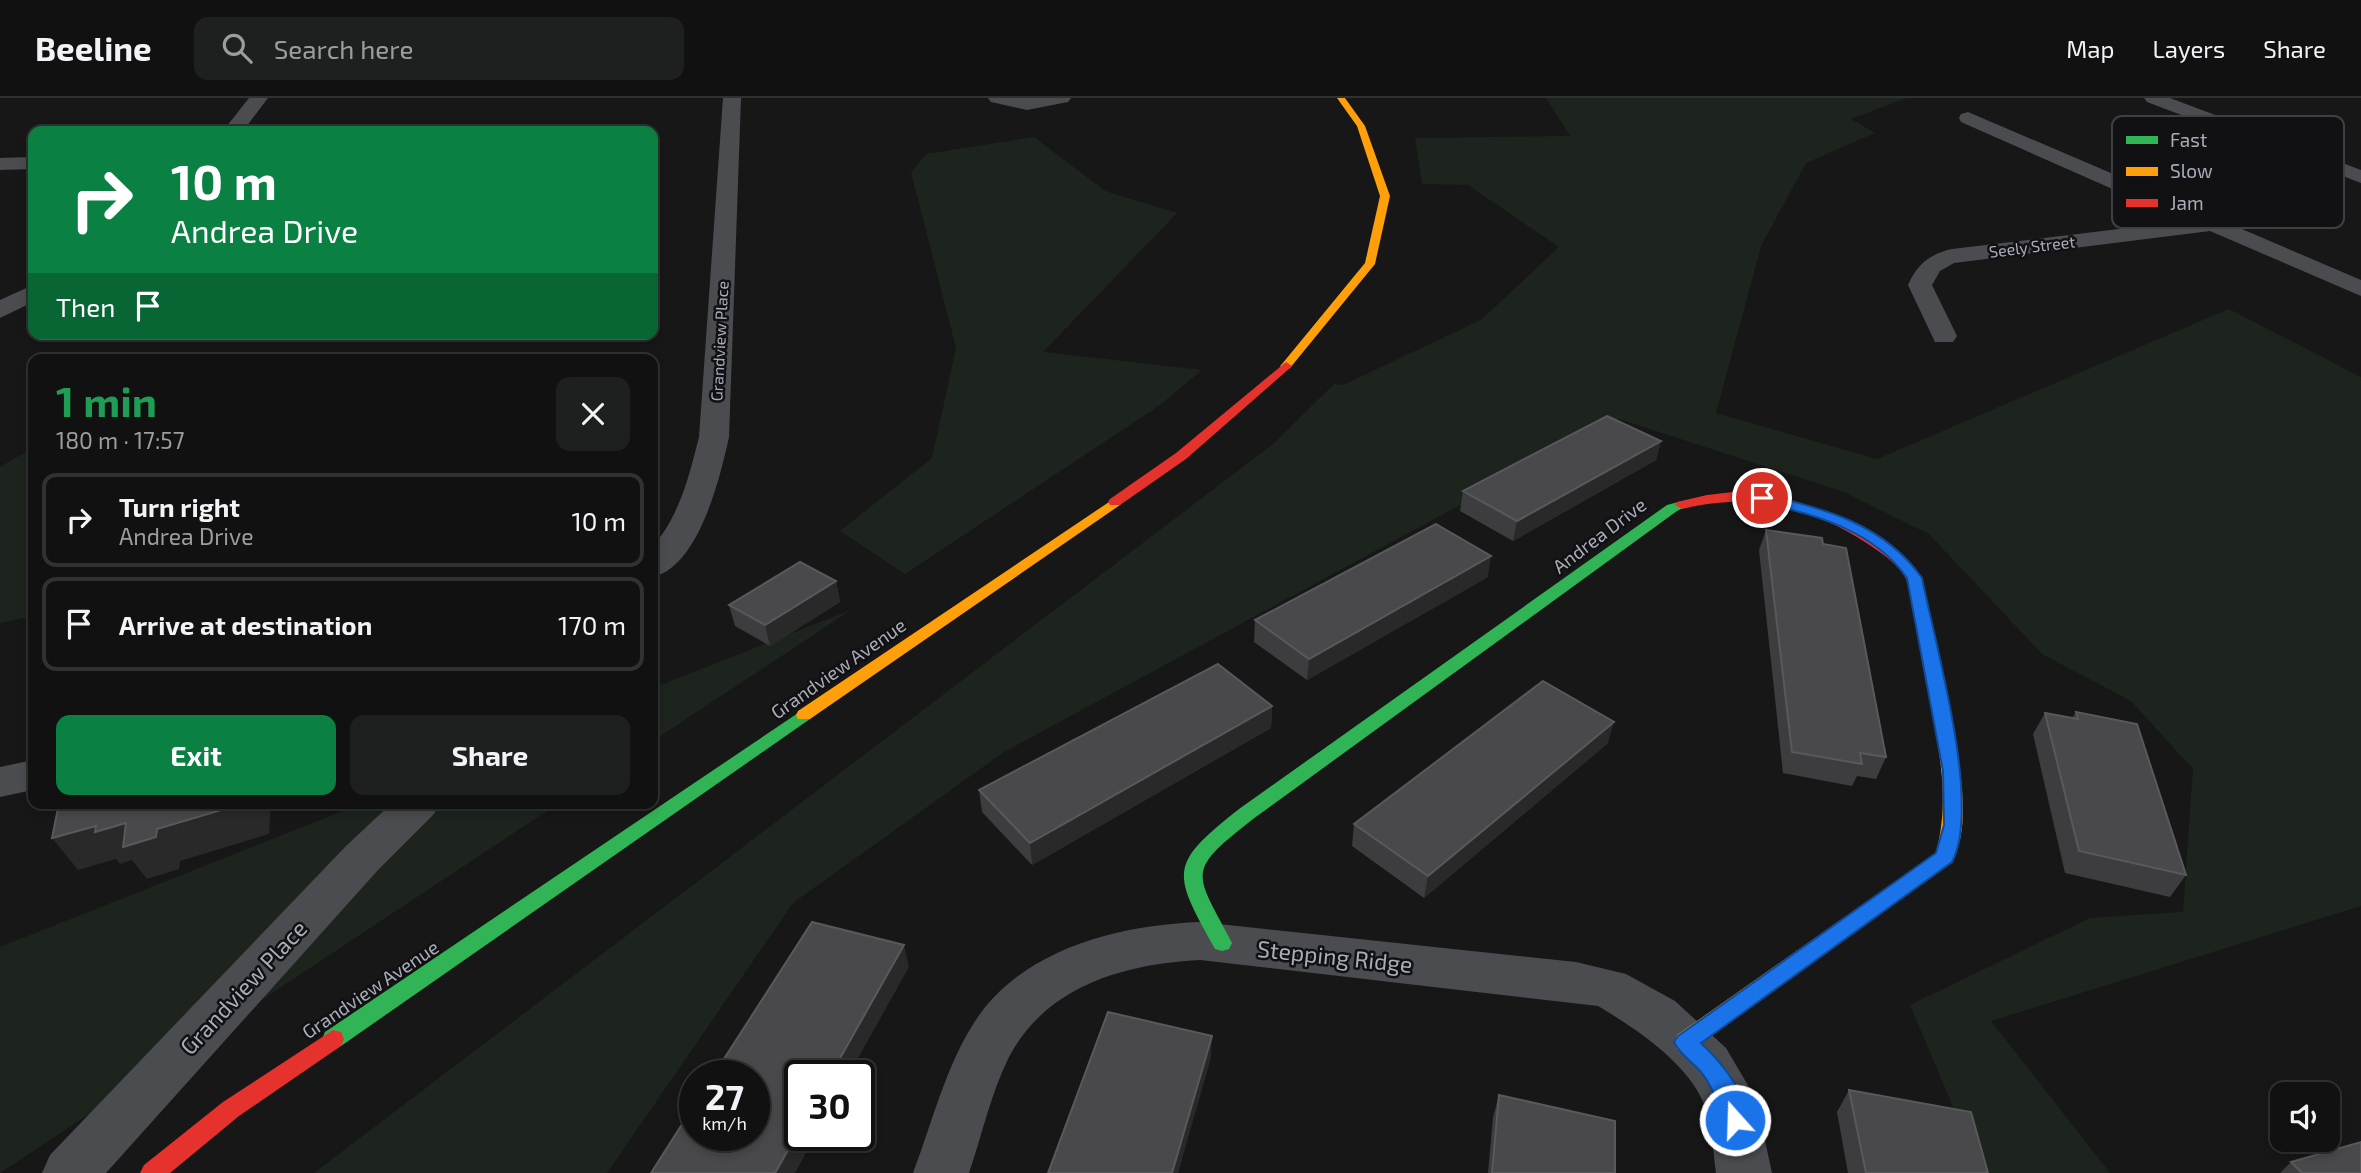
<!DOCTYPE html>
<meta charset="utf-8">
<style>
:root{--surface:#111;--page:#1e1f1f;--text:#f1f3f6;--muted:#9c9d9f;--line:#303131;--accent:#0b8043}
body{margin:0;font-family:"Exo 2",sans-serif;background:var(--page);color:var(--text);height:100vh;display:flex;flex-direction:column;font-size:26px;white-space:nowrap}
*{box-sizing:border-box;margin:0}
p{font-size:23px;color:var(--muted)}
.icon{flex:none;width:38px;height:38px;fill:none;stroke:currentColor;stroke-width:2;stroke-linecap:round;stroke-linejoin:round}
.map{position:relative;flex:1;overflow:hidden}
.side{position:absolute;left:28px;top:256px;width:630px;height:455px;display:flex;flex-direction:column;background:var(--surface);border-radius:14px;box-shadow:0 4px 10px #0003,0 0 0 2px var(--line)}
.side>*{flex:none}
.top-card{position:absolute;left:28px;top:28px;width:630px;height:214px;border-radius:14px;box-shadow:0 4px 10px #0003,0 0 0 2px var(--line);background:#0b8043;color:#fff;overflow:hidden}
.controls{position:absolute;left:2270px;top:984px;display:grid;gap:14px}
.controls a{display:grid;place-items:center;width:70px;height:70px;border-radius:14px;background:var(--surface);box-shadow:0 4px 10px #0003,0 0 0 2px var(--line);font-size:35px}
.speed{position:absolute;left:679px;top:962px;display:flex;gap:14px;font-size:35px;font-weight:700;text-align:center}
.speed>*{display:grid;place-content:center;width:91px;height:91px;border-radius:50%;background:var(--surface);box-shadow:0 4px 10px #0003,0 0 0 2px var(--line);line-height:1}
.speed small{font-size:18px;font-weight:400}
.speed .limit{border:4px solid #111;border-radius:10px;background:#fff;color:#111}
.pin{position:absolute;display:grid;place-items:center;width:60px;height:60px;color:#fff;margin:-30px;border:4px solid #fff;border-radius:50%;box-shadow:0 2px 7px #0007}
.me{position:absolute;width:77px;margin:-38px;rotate:340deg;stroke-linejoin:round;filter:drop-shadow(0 0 5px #0008)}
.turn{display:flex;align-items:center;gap:24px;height:147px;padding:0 28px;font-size:32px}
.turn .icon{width:91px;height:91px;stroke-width:2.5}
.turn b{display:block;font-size:49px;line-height:60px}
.then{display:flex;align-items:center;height:66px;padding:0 28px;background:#0003;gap:14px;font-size:26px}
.round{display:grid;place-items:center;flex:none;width:74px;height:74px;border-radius:14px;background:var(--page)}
.summary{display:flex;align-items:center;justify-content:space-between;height:119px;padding:0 28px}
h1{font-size:42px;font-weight:700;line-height:52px;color:#1e9e55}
.button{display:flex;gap:14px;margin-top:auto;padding:14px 28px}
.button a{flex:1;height:80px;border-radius:14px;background:var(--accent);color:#fff;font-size:28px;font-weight:700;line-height:80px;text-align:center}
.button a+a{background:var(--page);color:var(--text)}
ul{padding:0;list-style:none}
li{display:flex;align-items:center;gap:21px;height:94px;margin:0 14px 10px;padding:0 14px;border:4px solid var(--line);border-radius:14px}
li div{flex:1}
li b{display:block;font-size:26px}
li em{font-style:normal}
header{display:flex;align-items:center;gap:42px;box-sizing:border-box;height:98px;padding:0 35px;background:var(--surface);border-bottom:2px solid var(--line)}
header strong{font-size:33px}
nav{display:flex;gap:38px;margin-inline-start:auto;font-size:24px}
.search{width:490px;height:63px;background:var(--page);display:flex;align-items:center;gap:18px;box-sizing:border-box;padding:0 24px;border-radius:14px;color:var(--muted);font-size:26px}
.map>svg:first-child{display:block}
.green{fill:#1d241e}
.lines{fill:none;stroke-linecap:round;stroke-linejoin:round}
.street{fill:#4b4c50;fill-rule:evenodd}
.fast{fill:#30b455;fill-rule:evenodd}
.slow{fill:#ff9f0a;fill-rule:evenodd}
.jam{fill:#e5322d;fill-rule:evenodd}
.wall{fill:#3d3d3f}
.shaded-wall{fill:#29292a}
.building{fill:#49494c;stroke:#58595d;stroke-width:2}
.route{fill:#1a73e8;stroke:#114b97;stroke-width:2}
.labels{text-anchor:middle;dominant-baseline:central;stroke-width:5;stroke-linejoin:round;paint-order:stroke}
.far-street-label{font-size:16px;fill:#a8adb8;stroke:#111113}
.street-label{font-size:19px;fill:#a8adb8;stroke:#111113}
.near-street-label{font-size:23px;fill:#a8adb8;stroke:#111113}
.key{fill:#111113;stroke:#3e4045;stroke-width:2}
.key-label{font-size:19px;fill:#a8adb8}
</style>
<header>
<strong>Beeline</strong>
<div class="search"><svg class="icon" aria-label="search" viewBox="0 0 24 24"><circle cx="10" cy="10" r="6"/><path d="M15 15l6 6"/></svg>Search here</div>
<nav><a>Map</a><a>Layers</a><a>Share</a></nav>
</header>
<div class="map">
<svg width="2361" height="1075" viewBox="0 0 2361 1075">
<rect width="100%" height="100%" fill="#171717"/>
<path class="green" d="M1546,0H1907L1851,21L1875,35L1806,65L1761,148L1716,315L1877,361L2229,211L2361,279V808L1991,923L2110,1075H1981L1910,907L2090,820L2183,814L2193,671L2131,603L2042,556L1929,436L1844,394L1619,321L1004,654L793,805L607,1075H314L1273,346L1334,286L1343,287L1481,222L1559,149L1468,87L1422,86L1415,40L1570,38Z
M1034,39L1105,93L1177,115L1043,254L1202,272L1160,307L905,476L840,433L932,360L956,250L911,74L926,56Z
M33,350V518L0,525V369Z
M851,512L653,643V590Z
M363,705H559L0,1075V849Z"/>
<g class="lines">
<path class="street" d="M249,0H268L243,33H223Z
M723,0H741L729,339C720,380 699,468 653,479V448C680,417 689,378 699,339Z
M988,0H1071L1068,4L1027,12L991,4Z
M2144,0H2170L2361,72V85L2147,4Z
M1968,14L2361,182V198L2210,133L1954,165L1940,173L1932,187L1957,238L1953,244H1935L1908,187C1917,166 1930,156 1952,151L2185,123L1961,24L1959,20L1961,16Z
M33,59V71L0,72V60Z
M33,187V204L0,220V202Z
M33,662V692L0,699V669Z
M392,705H440L434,716L378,772L106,1075H42L50,1057L346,748Z
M1200,824L1576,864L1626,876L1675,903L1726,950L1756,1001L1772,1075H1716C1713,1053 1712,1026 1704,1006C1688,965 1635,930 1598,908L1200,862C1125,866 1047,887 1009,959C991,995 982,1037 969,1075H913C934,1020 949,954 986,908C1037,847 1125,827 1200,824Z"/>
<path class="fast" d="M1682,403L1689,407L1677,413L1253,721C1184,775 1195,773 1232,845L1229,851L1222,853L1215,851C1172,774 1168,767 1239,711L1667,407Z
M804,611L812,617L810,621L341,948L333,950L325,948L322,941L325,934Z"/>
<path class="slow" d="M1337,0H1345L1365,28L1390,98L1375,166L1290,270L1286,272L1280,268L1282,266L1365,165L1380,98L1357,28Z
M1115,400L1120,401L1122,404L1120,407L810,621H798L796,617L798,613Z
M1942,616L1948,618L1950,622C1959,663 1973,725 1952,764L1693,951L1685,953L1677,951L1674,944L1677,937L1936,755C1948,710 1942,668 1934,622L1936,618Z"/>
<path class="jam" d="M1286,264L1292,268L1290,270L1186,361L1120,407H1110L1108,404L1110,401L1176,355Z
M1733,394L1785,400L1839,418L1884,444L1912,467L1924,488L1950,622L1948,626H1936L1934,622L1909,488C1903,469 1884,457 1868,446C1808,407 1752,394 1682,411L1675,407L1677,404L1707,397Z
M333,932L341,934L344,941L341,948L239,1018L170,1075H140L144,1067L223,1004Z"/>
</g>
<path class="wall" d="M1661,343L1656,362L1513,443L1460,413L1463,393Z
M1766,432L1823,446L1886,659L1876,681L1857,678L1852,688L1783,675L1759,452Z
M1488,479L1307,582L1254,544L1255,522Z
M836,483L840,504L770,548L735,528L729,507Z
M1272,608L1271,630L1032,767L982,714L979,692Z
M2076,614L2186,777L2170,799L2065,775L2033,636L2045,615L2072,620Z
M1608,645L1424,800L1352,748L1354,726Z
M1849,992L1988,1075H1848L1837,1014Z
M1499,997L1615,1075H1488L1493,1019Z
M2291,1064L2361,1075H2280Z"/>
<path class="shaded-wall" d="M1661,343L1656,362L1513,443L1517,423Z
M1491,458L1488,479L1307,582L1309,561Z
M836,483L840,504L770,548L765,527Z
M1272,608L1271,630L1032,767L1030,745Z
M1614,624L1608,645L1424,800L1428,778Z
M245,705H271L269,736L180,763L179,771L147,781L132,762L120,766L116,761L78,772L52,740L96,728L126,725L157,731Z
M904,847L909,869L848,978H830Z
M1212,938L1211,960L1178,1075H1172Z
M800,1031V1038H815L795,1075H775Z"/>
<path class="building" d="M1607,318L1661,343L1517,423L1463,393Z
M1436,426L1491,458L1309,561L1255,522Z
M1766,432L1822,440L1823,446L1846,450L1886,659L1860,655L1862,666L1792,654Z
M800,464L836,483L765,527L729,507Z
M1218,566L1272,608L1030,745L979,692Z
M1543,583L1614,624L1428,778L1354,726Z
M2076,614L2137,626L2186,777L2079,753L2045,615L2078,621Z
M59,705H245L157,731L156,739L123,749L126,725L95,734L96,728L52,740Z
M812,824L904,847L830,978H800V1031L775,1075H651L695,1006V1038H754V978H713Z
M1108,914L1212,938L1172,1075H1048Z
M1849,992L1971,1014L1988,1075H1866Z
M1499,997L1615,1023V1075H1492Z
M2361,1044V1075H2302L2291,1064Z"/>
<path class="route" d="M1762,396C1824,410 1884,426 1922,480C1935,546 1982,707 1952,764L1701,945C1720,963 1755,1002 1743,1030L1735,1033L1726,1030C1718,1010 1715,991 1701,974C1692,963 1680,957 1674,944L1678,938L1936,755L1944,727L1943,673L1907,480C1872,430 1813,417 1757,403L1755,400Z"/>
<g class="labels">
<g class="far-street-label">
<text transform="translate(2032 148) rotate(-7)">Seely Street</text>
<text transform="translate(719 243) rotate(-87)">Grandview Place</text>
</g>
<g class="street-label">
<text transform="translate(1599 437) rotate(-37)">Andrea Drive</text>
<text transform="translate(838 570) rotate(-35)">Grandview Avenue</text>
<text transform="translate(370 891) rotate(-34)">Grandview Avenue</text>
</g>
<g class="near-street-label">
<text transform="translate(1335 858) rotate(6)">Stepping Ridge</text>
<text transform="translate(243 889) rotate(-47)">Grandview Place</text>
</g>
</g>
<rect x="2112" y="18" width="232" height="112" rx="10" class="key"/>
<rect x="2126" y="38" width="32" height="8" fill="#30b455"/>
<rect x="2126" y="69" width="32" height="9" fill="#ff9f0a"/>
<rect x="2126" y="101" width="32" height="8" fill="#e5322d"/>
<g class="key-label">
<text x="2170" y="49">Fast</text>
<text x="2170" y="80">Slow</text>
<text x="2170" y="112">Jam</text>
</g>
</svg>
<div class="controls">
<a><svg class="icon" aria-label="sound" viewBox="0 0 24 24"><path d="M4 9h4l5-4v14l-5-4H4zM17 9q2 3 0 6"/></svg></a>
</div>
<div class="speed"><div>27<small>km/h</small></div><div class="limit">30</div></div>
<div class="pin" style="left:1762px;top:400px;background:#d93025"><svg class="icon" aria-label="arrive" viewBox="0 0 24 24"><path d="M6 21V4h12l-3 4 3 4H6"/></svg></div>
<svg class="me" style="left:1735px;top:1022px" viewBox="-20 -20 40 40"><circle r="17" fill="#1a73e8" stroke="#fff" stroke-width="3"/><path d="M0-11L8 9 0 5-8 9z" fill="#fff"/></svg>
<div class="top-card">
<div class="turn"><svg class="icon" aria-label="right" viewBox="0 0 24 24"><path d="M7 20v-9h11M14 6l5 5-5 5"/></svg><div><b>10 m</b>Andrea Drive</div></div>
<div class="then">Then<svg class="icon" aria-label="arrive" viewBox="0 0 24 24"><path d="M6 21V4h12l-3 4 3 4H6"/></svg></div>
</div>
<section class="side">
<div class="summary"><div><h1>1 min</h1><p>180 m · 17:57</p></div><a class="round"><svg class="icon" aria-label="close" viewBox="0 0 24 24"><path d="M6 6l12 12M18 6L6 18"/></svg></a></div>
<ul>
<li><svg class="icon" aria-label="right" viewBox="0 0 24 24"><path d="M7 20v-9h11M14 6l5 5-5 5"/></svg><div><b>Turn right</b><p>Andrea Drive</p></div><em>10 m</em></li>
<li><svg class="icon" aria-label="arrive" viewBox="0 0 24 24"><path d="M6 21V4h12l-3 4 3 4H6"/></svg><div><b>Arrive at destination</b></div><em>170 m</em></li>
</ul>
<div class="button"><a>Exit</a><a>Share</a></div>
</section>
</div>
